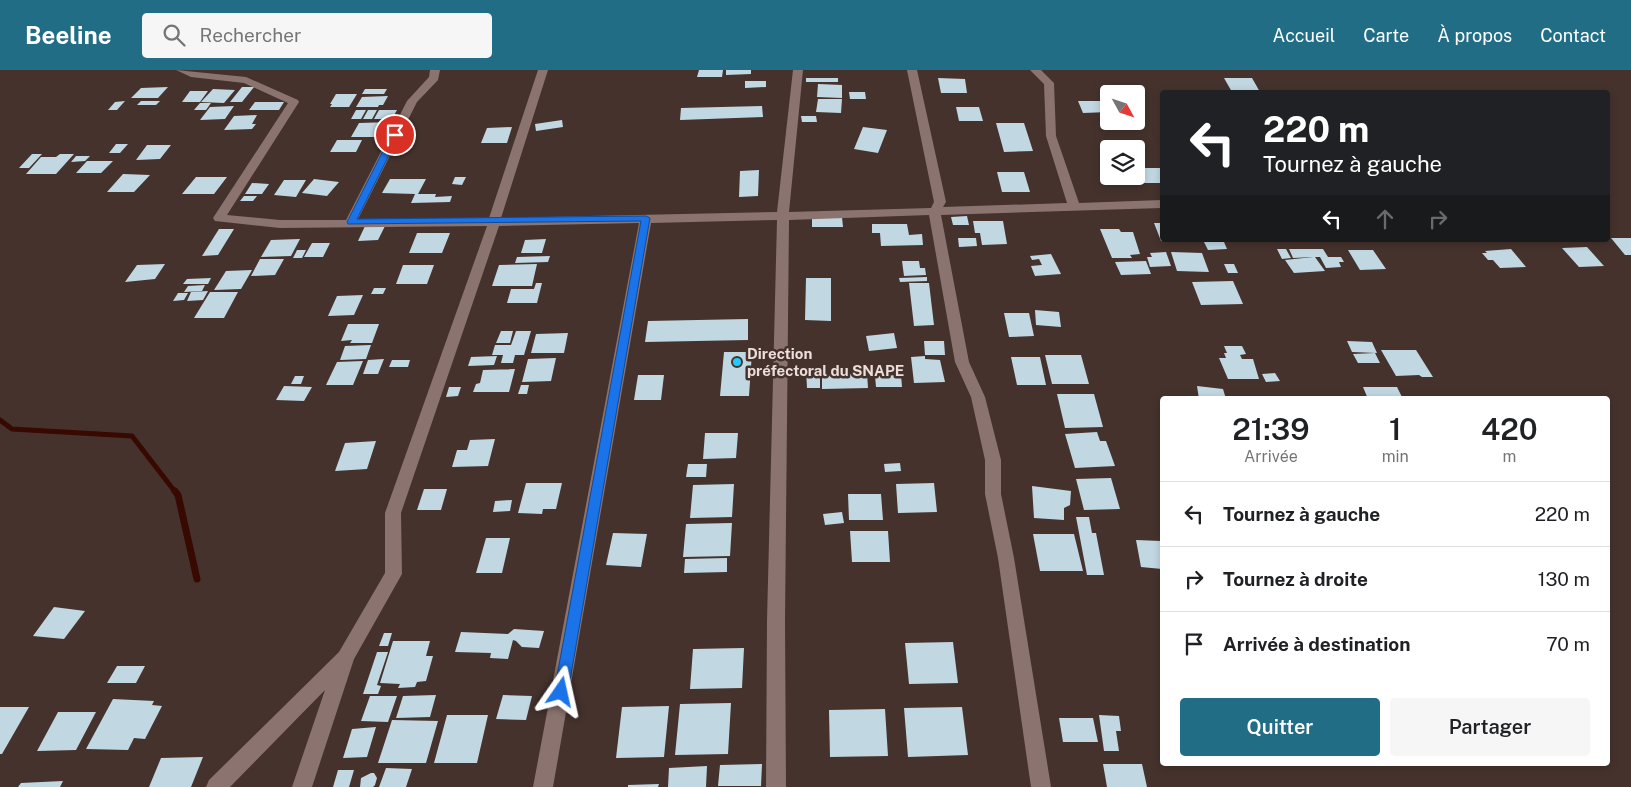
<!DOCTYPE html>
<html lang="fr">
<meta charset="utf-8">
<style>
:root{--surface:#fff;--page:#f6f6f6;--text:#202124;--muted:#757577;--line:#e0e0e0;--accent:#216d86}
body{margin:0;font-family:"Public Sans",sans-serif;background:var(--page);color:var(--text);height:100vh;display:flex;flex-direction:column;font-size:19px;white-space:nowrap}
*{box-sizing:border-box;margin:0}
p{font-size:16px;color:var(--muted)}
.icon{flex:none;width:28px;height:28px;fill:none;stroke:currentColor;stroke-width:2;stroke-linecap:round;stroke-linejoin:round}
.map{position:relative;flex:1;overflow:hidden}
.drawer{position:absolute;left:1160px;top:326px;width:450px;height:370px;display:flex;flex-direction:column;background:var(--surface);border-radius:5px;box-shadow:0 2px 8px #0003}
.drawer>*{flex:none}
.hud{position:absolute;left:1160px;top:20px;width:450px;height:152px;border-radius:5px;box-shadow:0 2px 8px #0003;background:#202124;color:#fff;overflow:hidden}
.needle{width:32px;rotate:130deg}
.buttons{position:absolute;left:1100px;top:15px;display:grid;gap:10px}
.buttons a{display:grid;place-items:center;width:45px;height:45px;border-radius:5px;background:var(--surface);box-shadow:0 2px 8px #0003;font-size:25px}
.pin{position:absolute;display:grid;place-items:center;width:42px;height:42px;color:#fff;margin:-21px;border:2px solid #fff;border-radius:50%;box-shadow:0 1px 5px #0007}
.me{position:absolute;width:55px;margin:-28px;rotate:11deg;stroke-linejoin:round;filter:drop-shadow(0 0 4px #0008)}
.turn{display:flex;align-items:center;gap:18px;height:105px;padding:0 20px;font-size:22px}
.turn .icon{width:65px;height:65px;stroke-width:2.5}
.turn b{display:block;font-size:35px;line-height:42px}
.lanes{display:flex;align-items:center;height:48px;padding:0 20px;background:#0003;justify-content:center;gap:25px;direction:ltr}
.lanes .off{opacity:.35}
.eta{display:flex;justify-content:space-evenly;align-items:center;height:85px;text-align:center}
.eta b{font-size:30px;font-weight:600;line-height:35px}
.cta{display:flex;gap:10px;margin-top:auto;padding:10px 20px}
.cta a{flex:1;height:58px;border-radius:5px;background:var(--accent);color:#fff;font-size:20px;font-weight:600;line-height:58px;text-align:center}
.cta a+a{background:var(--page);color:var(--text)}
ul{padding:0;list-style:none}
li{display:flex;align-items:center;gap:15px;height:65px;padding:0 20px;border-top:1px solid var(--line)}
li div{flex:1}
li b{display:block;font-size:19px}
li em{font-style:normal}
header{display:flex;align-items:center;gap:30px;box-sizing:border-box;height:70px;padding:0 25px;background:var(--accent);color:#fff}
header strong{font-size:24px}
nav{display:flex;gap:28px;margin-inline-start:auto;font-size:18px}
.search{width:350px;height:45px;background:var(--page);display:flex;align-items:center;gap:12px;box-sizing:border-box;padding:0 18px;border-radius:5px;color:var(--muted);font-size:19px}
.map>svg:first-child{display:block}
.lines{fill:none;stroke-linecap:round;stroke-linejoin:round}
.stream-far1{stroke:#380901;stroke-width:5}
.stream{stroke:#380901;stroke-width:7}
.building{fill:#c1d8e3}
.minor{fill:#8b746f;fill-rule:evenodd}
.route{fill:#1a73e8;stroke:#114b97}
.poi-dot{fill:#23c9fe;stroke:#45322d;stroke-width:2}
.labels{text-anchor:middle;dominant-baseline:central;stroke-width:5;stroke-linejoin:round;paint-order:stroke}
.poi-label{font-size:15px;font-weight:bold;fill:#ebdedb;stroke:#45322d;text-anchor:start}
</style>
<header>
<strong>Beeline</strong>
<div class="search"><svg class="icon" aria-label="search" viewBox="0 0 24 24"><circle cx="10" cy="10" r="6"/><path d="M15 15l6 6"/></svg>Rechercher</div>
<nav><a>Accueil</a><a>Carte</a><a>À propos</a><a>Contact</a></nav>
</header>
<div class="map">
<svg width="1631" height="717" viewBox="0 0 1631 717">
<rect width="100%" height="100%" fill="#45322d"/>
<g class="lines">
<path class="stream-far1" d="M0,350L12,359L132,366L176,423"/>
<path class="stream" d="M175,421L178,425L197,509"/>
</g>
<path class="building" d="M699,0H723L722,7H697Z
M726,0H751V4L726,5Z
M806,8H838V12H806Z
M938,8L965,9L967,23H941Z
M1224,8H1252L1260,22H1232Z
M745,11H766V17L745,18Z
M818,14L842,15V28L817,27Z
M168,17L158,28H131L141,18Z
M242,17H254L242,32H230Z
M213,19L235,20L224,33L201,32Z
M365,19H387L384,24H362Z
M190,21H208L200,32H182Z
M849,22H865L866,29H850Z
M336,24H357L349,37H330L332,34H330Z
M388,26L383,35H379L378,37H356L362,27Z
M818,29H842L841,43L816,42Z
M125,31L117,40H108L115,32Z
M141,31H160L156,35H137Z
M1078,31H1105L1109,42L1083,43Z
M255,32H284L279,40H249Z
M200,33H211L206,40H194Z
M234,36L225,49L200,50L210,37Z
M762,36L763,47L680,50L681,38Z
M956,37H979L983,51H959Z
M356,40H366L361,49H351Z
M368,40H377L372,49H363Z
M379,40H397L392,49H374Z
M257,45L252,54H256L252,59L224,60L234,46Z
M801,46H816L817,52H802Z
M562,50L563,57L536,61L535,54Z
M392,52L384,67H351L359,53Z
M996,53H1024L1033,81L1004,82Z
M512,57L507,73H481L487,58Z
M863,57L887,60L878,83L854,79Z
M337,70H362L356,82H330Z
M116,74H128L120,83H109Z
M147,75H171L160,89L136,90Z
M32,84H42L29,98H19Z
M60,84H74L56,104H26L41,87H56Z
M76,86H90L85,91L71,92Z
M87,91H113L101,103H76Z
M1138,98H1162V113H1142Z
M759,100L758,126L739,127L740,101Z
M997,102H1024L1030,122H1002Z
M123,104L150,105L134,122H107Z
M196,107H227L214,124H182Z
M455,107H466L462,115L452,114Z
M314,109L339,112L327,126L302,123Z
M390,109H426L418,124H436L435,127L452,126L450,132L411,133L415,124L382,123Z
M284,110H306L296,127L274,125Z
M252,113L269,114L262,124H245Z
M244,126H257L253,131H240Z
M967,146L969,155H953L951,147Z
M812,147H842L843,157H812Z
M973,151H1003L1007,174L982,175L980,163H975Z
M1154,153H1162V171H1161Z
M872,154H907L909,165L922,164L923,175L881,176L880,163H872Z
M365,156H385L378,170L358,171Z
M219,159H234L218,185L202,186Z
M1100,159H1119L1121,162H1133L1140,184L1130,185L1132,188H1112Z
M417,163H450L442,183H409Z
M958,168H976L977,176L959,177Z
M1611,168H1631V185H1625Z
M300,169L291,186L261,187L271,170Z
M546,169L542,183H521L525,170Z
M1204,172H1224L1227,179L1208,180Z
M312,173H330L323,187H304Z
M1587,177L1604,196L1579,197L1562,178Z
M1277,179H1286L1291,188L1282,189Z
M1289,179H1323L1328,187H1341L1344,192H1339L1341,197L1326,198L1320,187H1315L1325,201L1294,203L1285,190L1313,187L1293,188Z
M1511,179L1526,197L1500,198L1493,190H1488L1482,183H1487L1485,181Z
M297,180H306L302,188H293Z
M1348,180H1373L1386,199L1360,200Z
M1166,182L1171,196L1150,197L1147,187H1152L1150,183Z
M1171,182L1202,183L1209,202L1177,201Z
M1051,184L1061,204L1035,206L1031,196L1042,195L1039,189L1032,190L1030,186Z
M550,186L548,192L515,193L517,187Z
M260,189H284L275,205L251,206Z
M902,191H919L920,198H925L926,205L904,206Z
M1146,191L1151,204L1121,205L1115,192Z
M165,194L155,209L125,212L137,195Z
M537,194L532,216H492L499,195Z
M1224,194H1234L1238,203H1228Z
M403,195H434L427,214H396Z
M252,200L241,219L214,220L226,201Z
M927,207V211L900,212L899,208Z
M211,208L208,214H183L187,209Z
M806,208H831V251L805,250Z
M1233,211L1243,234L1201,235L1192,212Z
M536,213H542L537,233H507L511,219H534Z
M909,213H929L934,255L914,256Z
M205,215L202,221L184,222L188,216Z
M374,218H386L383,224H371Z
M208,221L203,230L187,231L191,222Z
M210,222H238L224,248H194Z
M178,223H188L184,230L173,231Z
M363,225L354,245L328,246L337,226Z
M1035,240L1059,242L1061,257L1036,255Z
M1004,243H1029L1034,266L1009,267Z
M748,249V270L645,272L648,251Z
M348,254H379L372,273H350L352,270L341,271Z
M501,261H513L510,273H496Z
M516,261H531L524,285H515L513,293H501L503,285H492L495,275H511Z
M568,263L564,283H531L536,264Z
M894,263L897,278L869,281L866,266Z
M924,271H944L945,285H925Z
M1347,271L1372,272L1377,283L1352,282Z
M371,275L366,289L340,290L345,276Z
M1224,276H1242L1246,284L1240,285L1242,289H1253L1259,309H1228L1219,288H1226L1224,283H1227Z
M1381,280H1416L1433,307H1422L1419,305L1396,306Z
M724,282H752L749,326H720Z
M1375,283L1380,293H1358L1353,284Z
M1045,285H1081L1089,314H1052Z
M497,286L494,295L468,296L471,287Z
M925,286V289L940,290L945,312L914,313L911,287Z
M1011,287H1040L1046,315H1017Z
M556,288L551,311L522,312L528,289Z
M384,289L378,304H363L368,290Z
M392,290H410L408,297H389Z
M363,291L353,315H326L337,292Z
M515,299L509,322H473L476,314L480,313L483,300Z
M806,300H820V318H807Z
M867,303L868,318L822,319V306Z
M1275,303L1280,311L1266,312L1262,304Z
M638,305H664L661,330H634Z
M901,305L902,317H876L875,306Z
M295,306H304L301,314H291Z
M521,315H529L527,324H518Z
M284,316L312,317L304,331L276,330Z
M1197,316L1223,319L1226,329H1199Z
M449,317H461L458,326L446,327Z
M1363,317H1397L1403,329H1368Z
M1057,324H1094L1103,357L1065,358Z
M1097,362L1100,371H1106L1115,396L1075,398L1065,364Z
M705,363H738L736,388L703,389Z
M495,369L488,396L452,397L457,380H467L470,370Z
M376,371L367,399L335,401L345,373Z
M900,393L901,401L885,402L884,394Z
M688,394H707L706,407H686Z
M1111,408L1120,439L1084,440L1076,409Z
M526,413H562L556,439H543L542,444L518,443Z
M934,413L937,442L898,443L896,414Z
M734,414L732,447L690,448L693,415Z
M1032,416L1071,421L1070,435L1064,438V450L1034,448Z
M424,419H447L441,440H417Z
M848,424H881L883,450H849Z
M512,430L510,441L493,442L495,431Z
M842,442L844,453L825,455L823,444Z
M1076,447H1089L1092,463H1096L1104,505H1087Z
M732,453L730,486L683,487L686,454Z
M850,461H888L890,492H852Z
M613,463L647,464L641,497L606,495Z
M1033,464H1074L1083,501H1040Z
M486,468H510L502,503H476Z
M1136,470L1161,471L1162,499L1141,497Z
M727,488V502L684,503L685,489Z
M54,537L85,541L64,569L33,566Z
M514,559L544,561L539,578L522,577L516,571L513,570L508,589L490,588L491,583L455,582L461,562L508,564Z
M384,563H392L388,576H379Z
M393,571H430L426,586H433L426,611L417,612L415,617L398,618L400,614L380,613Z
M953,572L958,613L909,614L905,573Z
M744,578L742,618L690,619L693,579Z
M377,582H388L377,615L381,616L378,624H363Z
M117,596H145L136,613H107Z
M436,625L430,647L396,648L403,626Z
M503,625L532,626L526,650L496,649Z
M370,626H397L388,652L361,651Z
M113,629L154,631L152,635L162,636L145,669L134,668L128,680L86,679Z
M731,633L728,684L675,685L680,634Z
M669,636L664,687L616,688L622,637Z
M0,637H29L2,684H0Z
M962,637L968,685L908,687L904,638Z
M885,639L888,686L830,687L829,640Z
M58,642H96L76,680L37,681Z
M447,645H488L477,693H434Z
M1099,645L1119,646L1121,661H1116L1119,681H1104Z
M1059,648H1093L1098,672H1063Z
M392,650L438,651L426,693H378Z
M376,657L367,687L343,688L352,659Z
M203,687L191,717H149L161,688Z
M762,694L761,716H718L720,695Z
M1103,694H1142L1147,717H1107Z
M707,696L706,717H668L669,698Z
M386,698L412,699L406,717H379Z
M338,700H354L349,717H333Z
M371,703H374L377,708L375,715L373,717H360L361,708Z
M63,711L60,717H18L21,713Z
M659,714L658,717H628V715Z"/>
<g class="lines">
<path class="minor" d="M176,0L246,7L298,30L299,32L227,145L280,150H346L407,31L429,7L430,0H440L438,10L417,32L358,149L489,148L538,0H548L501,148L777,142L793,0H803L789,142L931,138L934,132L907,0H917L946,132L943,137L1067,133L1046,66L1044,14L1030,0H1041L1054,13L1056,66L1079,133L1162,130V138L941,145L969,292L985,327L1001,390V424L1014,488L1051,717H1031L998,488L985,424V390L971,327L955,292L929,145L789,150L785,551L786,717H766L767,551L777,150L651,153L553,717H533L639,153L499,156L401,443L402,504L354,589L312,717H292L325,620L230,717H206L209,710L339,582L385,503V443L487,156L280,158L215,151L213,148L288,33L244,13L191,7Z"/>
</g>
<path class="route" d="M392,63L399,65L357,149L646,146L650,148L568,622L566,627L561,629L556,627L554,622L641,151L348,154L347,152Z"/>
<circle class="poi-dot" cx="737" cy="292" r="5"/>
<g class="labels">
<g class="poi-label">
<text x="747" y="283">Direction<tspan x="747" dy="17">préfectoral du SNAPE</tspan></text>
</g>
</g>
</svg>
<div class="buttons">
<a><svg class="needle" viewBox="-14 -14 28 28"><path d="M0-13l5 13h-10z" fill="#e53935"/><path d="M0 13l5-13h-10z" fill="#757577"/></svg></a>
<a><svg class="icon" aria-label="layers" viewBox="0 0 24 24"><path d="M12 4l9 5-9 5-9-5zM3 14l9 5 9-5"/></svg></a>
</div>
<div class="pin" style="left:395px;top:65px;background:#d93025"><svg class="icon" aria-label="arrive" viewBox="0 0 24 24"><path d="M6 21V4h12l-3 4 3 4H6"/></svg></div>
<svg class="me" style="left:561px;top:622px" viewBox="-20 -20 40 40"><path d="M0-17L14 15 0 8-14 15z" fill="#1a73e8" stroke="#fff" stroke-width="4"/></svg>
<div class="hud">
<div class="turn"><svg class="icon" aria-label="left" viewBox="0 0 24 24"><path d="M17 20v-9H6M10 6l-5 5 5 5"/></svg><div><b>220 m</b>Tournez à gauche</div></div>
<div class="lanes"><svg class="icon" aria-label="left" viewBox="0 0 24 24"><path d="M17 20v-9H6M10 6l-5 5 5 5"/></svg><svg class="icon off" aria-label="ahead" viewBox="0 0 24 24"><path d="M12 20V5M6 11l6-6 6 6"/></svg><svg class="icon off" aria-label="right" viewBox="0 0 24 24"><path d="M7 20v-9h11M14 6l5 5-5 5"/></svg></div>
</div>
<section class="drawer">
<div class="eta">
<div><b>21:39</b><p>Arrivée</p></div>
<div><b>1</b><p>min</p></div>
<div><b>420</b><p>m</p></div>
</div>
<ul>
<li><svg class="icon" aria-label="left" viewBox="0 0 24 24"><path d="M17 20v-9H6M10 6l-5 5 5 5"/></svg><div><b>Tournez à gauche</b></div><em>220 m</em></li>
<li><svg class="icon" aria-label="right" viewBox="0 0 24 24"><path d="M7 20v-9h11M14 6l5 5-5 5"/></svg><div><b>Tournez à droite</b></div><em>130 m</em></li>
<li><svg class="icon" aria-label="arrive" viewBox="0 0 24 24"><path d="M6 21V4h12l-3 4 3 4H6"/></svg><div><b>Arrivée à destination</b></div><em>70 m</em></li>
</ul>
<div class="cta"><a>Quitter</a><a>Partager</a></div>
</section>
</div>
